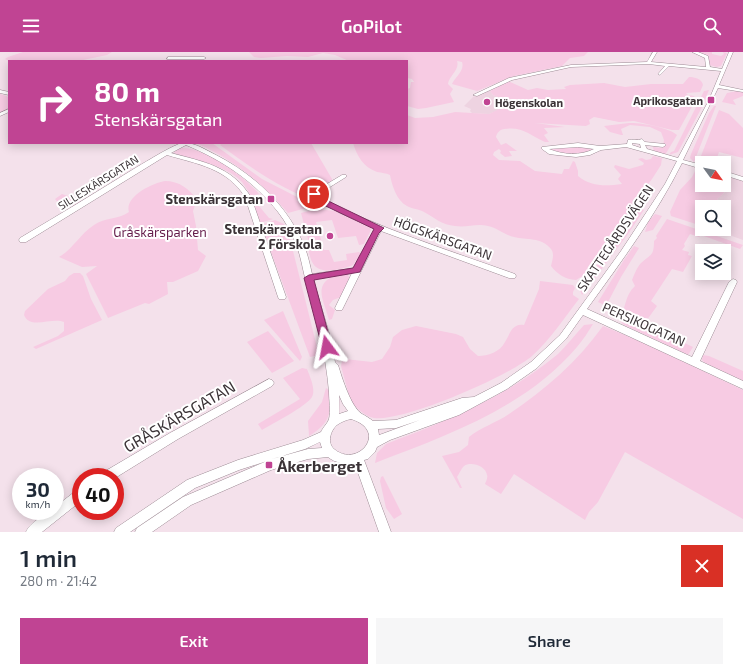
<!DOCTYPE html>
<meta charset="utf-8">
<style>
:root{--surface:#fff;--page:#f6f6f7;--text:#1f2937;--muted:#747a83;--accent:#c04493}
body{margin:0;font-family:"Exo 2",sans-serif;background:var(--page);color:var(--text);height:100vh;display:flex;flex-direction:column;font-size:15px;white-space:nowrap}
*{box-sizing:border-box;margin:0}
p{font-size:13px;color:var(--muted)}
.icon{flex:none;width:22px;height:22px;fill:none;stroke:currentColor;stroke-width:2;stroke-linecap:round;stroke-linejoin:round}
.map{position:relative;height:480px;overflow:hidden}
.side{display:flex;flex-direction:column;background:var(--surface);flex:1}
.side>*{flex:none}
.guide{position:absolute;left:8px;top:8px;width:400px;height:84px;border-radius:0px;box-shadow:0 2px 10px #0003;background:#c04493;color:#fff;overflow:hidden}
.needle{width:26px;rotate:123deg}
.controls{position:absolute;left:695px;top:104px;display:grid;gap:8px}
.controls a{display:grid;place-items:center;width:36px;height:36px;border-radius:0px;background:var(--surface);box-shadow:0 2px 10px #0003;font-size:20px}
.speed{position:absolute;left:12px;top:416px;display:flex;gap:8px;font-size:20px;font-weight:700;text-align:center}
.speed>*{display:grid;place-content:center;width:52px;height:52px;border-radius:50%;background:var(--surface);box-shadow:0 2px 10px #0003;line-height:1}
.speed small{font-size:10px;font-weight:400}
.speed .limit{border:6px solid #d22;background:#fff;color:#111}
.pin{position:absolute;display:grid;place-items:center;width:34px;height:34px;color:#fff;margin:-17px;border:2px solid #fff;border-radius:50%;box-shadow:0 1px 4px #0007}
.me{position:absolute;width:44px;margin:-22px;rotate:347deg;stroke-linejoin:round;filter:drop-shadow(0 0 3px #0008)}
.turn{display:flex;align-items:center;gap:14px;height:84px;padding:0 20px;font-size:18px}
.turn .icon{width:52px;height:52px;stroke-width:2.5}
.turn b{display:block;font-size:28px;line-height:34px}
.round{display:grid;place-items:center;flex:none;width:42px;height:42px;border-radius:0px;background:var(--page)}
.summary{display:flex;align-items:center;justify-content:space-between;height:68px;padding:0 20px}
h1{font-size:24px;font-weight:600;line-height:30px}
.action{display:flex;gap:8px;margin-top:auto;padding:8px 20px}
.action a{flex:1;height:46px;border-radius:0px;background:var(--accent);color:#fff;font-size:16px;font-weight:600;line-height:46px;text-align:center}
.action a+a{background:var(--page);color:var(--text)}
header{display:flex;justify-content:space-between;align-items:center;height:52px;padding:0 20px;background:var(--accent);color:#fff;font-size:18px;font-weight:600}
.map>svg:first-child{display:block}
.built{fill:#eed3e1}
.green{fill:#f7cbe3}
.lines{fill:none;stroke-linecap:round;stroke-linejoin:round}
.minor-casing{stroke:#9d8c95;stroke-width:1}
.minor{fill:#fff;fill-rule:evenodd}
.route{fill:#c04493;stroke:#7d2c60}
.poi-dot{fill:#c04493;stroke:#fff;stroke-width:1.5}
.labels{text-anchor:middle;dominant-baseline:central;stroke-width:4;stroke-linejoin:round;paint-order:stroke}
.far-poi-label{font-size:11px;font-weight:bold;fill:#3b3337;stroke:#fff;text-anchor:end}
.far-street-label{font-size:11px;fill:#3b3337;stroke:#fff}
.poi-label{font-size:13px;font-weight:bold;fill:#3b3337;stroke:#fff;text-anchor:end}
.park-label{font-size:13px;fill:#651d4b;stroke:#fff}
.street-label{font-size:13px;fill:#3b3337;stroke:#fff}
.near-street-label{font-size:16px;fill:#3b3337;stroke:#fff}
.near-poi-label{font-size:16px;font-weight:bold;fill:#3b3337;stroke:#fff;text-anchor:start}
</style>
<header><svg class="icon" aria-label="menu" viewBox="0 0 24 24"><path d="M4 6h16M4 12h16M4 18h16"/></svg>GoPilot<svg class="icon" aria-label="search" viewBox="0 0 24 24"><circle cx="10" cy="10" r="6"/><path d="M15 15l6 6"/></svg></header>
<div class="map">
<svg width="743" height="480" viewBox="0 0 743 480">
<rect width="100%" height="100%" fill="#f4e1eb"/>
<path class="built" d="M486,38L490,39L493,43L507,48L509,54L489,62L472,61L470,59L471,57L464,54L473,45Z
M732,126L743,128V188L721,180V177H724V168L729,158V155L717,147L725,140L727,135V130Z"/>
<path class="green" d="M23,0H112L107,3L83,8L9,9L5,7L8,5Z
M249,0H588L584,4L570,6L562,14L514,24L477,39L452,32C455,25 465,19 462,10L457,9C460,18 449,24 448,32L453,37L450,42L454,50L426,56L418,57L407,54V37L410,36L411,30H414L412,27L407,26V9H349L335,3L323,1L308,5L287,4L261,6L254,5Z
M697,0H712V2L721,4L724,2L723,0L727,1L721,14L717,15L709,13L708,3Z
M689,25C695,25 702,27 703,33L700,40L686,41L688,43L694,44L696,47L679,78H672L634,69L619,70L594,65L589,68L590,72L586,74L535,71L565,75L544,76L548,81L544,83L549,90H545C530,83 522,74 504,77C499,78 497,81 496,85L501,93L506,91L517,99H509L512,104L505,105L500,101L501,99L499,97L494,100L493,103L499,108L520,109L535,119L562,122L564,117H569L573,109L575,110L578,119V124C591,135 606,134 622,132L618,127L621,123L614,115L615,113L629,117L643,113L644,111L638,107L642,106L646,108L651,107L653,104L662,106L661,113L652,127L630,156L621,174L599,201L586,222L576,228C565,227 558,223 551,214C552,209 555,202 551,197C542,185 526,188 514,185C505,183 497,176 488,174C477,171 466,176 455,174C442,173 435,166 424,160C419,157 412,157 407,154C397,149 392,134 390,123C386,121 382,121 377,120C363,115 357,104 353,91H407V63L415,66L433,65L455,60L489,62L508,53L506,48L493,43L490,39L508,29L528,38L537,36L548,38L566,37L564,35L570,33L604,31L625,35L651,32H683Z
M709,38L701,57L678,100L669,103L671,100L674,99L704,39Z
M737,39L743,40V44L733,48L736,53L722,50L727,41Z
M0,42L9,45V57L0,61Z
M714,54H716L694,110L690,106L691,102L709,61Z
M719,58L729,62L743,76V106L719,100L715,111H702V113L699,111L701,104Z
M629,71C639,70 671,76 677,83L665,103L654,99L653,95L663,96L664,88L661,80L650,75L630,73L621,77L623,83H621L610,80L604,74Z
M196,91H212L262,127L299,146L296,148C303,151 310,150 317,153L288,161C261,130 234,108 196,91Z
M222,91H311L332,127V129L310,143L319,150H318C281,137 251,116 220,93Z
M582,94L593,97C585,103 556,104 550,96Z
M181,96C206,95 244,124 259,142L251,144C248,139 245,134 242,130C226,113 197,109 176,102L174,100Z
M696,117H702V133H724V129L727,130C727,138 723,143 717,147L729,155L728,163L724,168V155H702V174L671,164L670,160L680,138L692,125Z
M165,129C179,129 190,137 197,148L193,159L196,174L198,198L206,204L198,219L173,230H167L168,242L149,252L145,251L108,266L86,222L97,214L82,215L59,205C73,197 80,182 94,173C105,165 118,168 129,160C124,145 152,131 165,129Z
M62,142L82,149C70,156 65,159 55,147Z
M251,147L254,148L269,166L273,167L260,171Z
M639,156L644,158L628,182L582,243L580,238L582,233L625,177L635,157Z
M316,157L336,159L370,174L371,178L364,192L359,193L356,184L338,186L332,168L316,170L324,198H329L334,210L347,208L346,202L359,200L361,202L353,213C343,217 322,223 314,213C310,208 309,200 308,194H310L301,161Z
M655,162L662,164L653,178L645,180L648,170Z
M667,167L743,193L740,197L701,183L699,185L690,182L684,192L685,194L682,198L689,200L688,203L692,204L683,220L672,217L651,249L657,254L644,272L693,295L688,303L624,273L620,269C625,257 625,243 635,234L632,228C634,223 637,215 641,211C651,202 654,204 654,189L657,186L656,184Z
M275,168L284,172L290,187L318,299L315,304L310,305L261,173Z
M634,194L639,196L621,225L606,254L598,250L624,208Z
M74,221H80L83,224L91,247L102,268L36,297L33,295L58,284L64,279V270C52,265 30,278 24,263L25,259L48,237L65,229L69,224Z
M338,222L348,223L350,227L341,245L333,248L329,253L335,258L332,267L329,268C323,246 312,232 338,222Z
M540,229L573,233L575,236L573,240V243L579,247C564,266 550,288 532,304C509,324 404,370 374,366C366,365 357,356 351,351L341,314L342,309L345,307L372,310L382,307L390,295L393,285L402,278L416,274L456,282L463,285L470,297L478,304C488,304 500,300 505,290C510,282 512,271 524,273L539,237Z
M283,259L302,305L300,309L264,268Z
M593,272C588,280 583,288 577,295C525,356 448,383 375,411L377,401L386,392C447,369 508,344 558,302C567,293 576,282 584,273Z
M603,274L644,291L743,338V467L625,400L598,450L589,460L585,468L514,422L501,442L485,432C486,429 488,426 487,423C486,414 471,409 464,414C461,417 459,422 457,425L462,436H460L442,404L459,400L468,393L469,385C481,375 496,371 509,362C545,338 578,309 603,274Z
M268,279L294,309L272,321L247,290Z
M703,303L709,304L743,319V329L705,311L702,308Z
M302,316L307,317C310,325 316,337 312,345C307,354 272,372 262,378L258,372L300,347L283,326Z
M326,336L329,338C331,362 331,370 309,384L308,369L322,350Z
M383,424L402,462L394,467L386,456L380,429L381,425Z"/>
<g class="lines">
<defs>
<path id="minor" d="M653,0H657L651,10L706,15L705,6L692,0H698L708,4L710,15L722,17L729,0H733L719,33L743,38V40L718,36L683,108L702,113V117L682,111C656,163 621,210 587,257L692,305L729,230L733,227L736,228L737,230L700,309L743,329V337L583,263L566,287L537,316L507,337L459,363L390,388L377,395L375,400L368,407L364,408L391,480H379L355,412C345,412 335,411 328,405L308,407L271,418L191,453L152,480H135L137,476L183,445L267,409L239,418L195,436L130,480H114L116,476L187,428L238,408L303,388L321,380C323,375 328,371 329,367C331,359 329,348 329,340C326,302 316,266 306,230C303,218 301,206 297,194C292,182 286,170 278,160C254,129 222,108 186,93L171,101C204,110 231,114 251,145L286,245L285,247H279L278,245L245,145C227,116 197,112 167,103L26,190H20L19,188L20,186C59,163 98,139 137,115C146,110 174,92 183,91C194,90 206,98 216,103C255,123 289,155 305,196C308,204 310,213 312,222L355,216L373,180L375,177L340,161L311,145L312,141L342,123H346V125L317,143V144C380,177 448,198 515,222L516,224L515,226H509L381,179L342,258H336L335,256L352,221L313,227L329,281L335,310L338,313C342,326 351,355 362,362C366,364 369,366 373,369L396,368L462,346L474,345L501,331L531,310L560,283L621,199L665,132L677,109L626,95L601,98L590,103L576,105L557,103L549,102L542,97V95L578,91L600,94L627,92L628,88C633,87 637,89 642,87L645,90L665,92L666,93L663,95L645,93L647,97L678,106L709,48L721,19L669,14L660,23L658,22L665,14L649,12L571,15L512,28L477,44L473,43L509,26L571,13L647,10ZM632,91L640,92L641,96L632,93ZM578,95L594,97C580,104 563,103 549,97ZM339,343L343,352L348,359L339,362ZM351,367C390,379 357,417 334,397C327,391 330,379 337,373C341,370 346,368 351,367ZM420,368L382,382L379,383L378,377L396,376ZM320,390L322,396L308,397L272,407L305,397Z
M168,5H204L206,6L204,7H167Z
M0,38L9,40V43L0,41Z
M9,57V60L0,64V61Z
M724,119L743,125V129L724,123Z
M269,327L272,328L274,331L272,334L178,387L115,426L100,425L102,421L170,381Z
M81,437V449L42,480H26C29,472 47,459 55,459V455L77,438Z"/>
</defs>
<use href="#minor" class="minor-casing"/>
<use href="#minor" class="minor"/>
</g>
<path class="route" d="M314,140L317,141L318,144L384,176L379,181L360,220L314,228L332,295L330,298H323L322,295L304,226L309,223L353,216L374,177L311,147V142Z"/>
<g class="poi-dot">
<rect x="707" y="44" width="8" height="8" rx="2"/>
<circle cx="487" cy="50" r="4"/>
<rect x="267" y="143" width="8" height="8" rx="2"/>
<circle cx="330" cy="184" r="4"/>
<rect x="265" y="409" width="8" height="8" rx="2"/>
</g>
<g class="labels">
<g class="far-poi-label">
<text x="703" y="48">Aprikosgatan</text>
<text x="495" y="50" text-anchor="start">Högenskolan</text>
</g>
<g class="far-street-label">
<text transform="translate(98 130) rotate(-32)">SILLESKÄRSGATAN</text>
</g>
<g class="poi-label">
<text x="263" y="147">Stenskärsgatan</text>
<text x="322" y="177">Stenskärsgatan<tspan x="322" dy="15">2 Förskola</tspan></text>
</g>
<g class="park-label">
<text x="160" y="180">Gråskärsparken</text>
</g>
<g class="street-label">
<text transform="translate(443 186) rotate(20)">HÖGSKÄRSGATAN</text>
<text transform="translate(615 186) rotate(-56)">SKATTEGÅRDSVÄGEN</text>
<text transform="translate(644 272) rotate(24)">PERSIKOGATAN</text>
</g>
<g class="near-street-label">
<text transform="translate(179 364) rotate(-30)">GRÅSKÄRSGATAN</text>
</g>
<g class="near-poi-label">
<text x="277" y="413">Åkerberget</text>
</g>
</g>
</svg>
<div class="controls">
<a><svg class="needle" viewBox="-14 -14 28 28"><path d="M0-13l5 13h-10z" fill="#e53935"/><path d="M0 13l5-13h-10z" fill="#747a83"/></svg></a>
<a><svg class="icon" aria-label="search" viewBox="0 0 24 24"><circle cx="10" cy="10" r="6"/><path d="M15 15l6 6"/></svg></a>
<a><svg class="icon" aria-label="layers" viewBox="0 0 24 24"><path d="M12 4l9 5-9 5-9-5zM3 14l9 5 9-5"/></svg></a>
</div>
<div class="speed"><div>30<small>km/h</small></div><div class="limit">40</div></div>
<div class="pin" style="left:314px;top:142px;background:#d93025"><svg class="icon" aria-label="arrive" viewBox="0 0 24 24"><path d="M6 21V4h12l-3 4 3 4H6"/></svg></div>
<svg class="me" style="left:327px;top:295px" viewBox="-20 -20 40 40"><path d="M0-17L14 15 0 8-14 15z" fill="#c04493" stroke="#fff" stroke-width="4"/></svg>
<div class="guide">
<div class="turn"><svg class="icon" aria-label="right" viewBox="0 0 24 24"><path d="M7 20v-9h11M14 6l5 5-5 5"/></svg><div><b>80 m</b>Stenskärsgatan</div></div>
</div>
</div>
<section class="side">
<div class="summary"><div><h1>1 min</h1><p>280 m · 21:42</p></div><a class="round" style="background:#d93025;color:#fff"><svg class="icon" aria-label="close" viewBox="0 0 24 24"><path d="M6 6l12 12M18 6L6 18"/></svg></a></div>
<div class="action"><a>Exit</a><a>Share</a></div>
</section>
